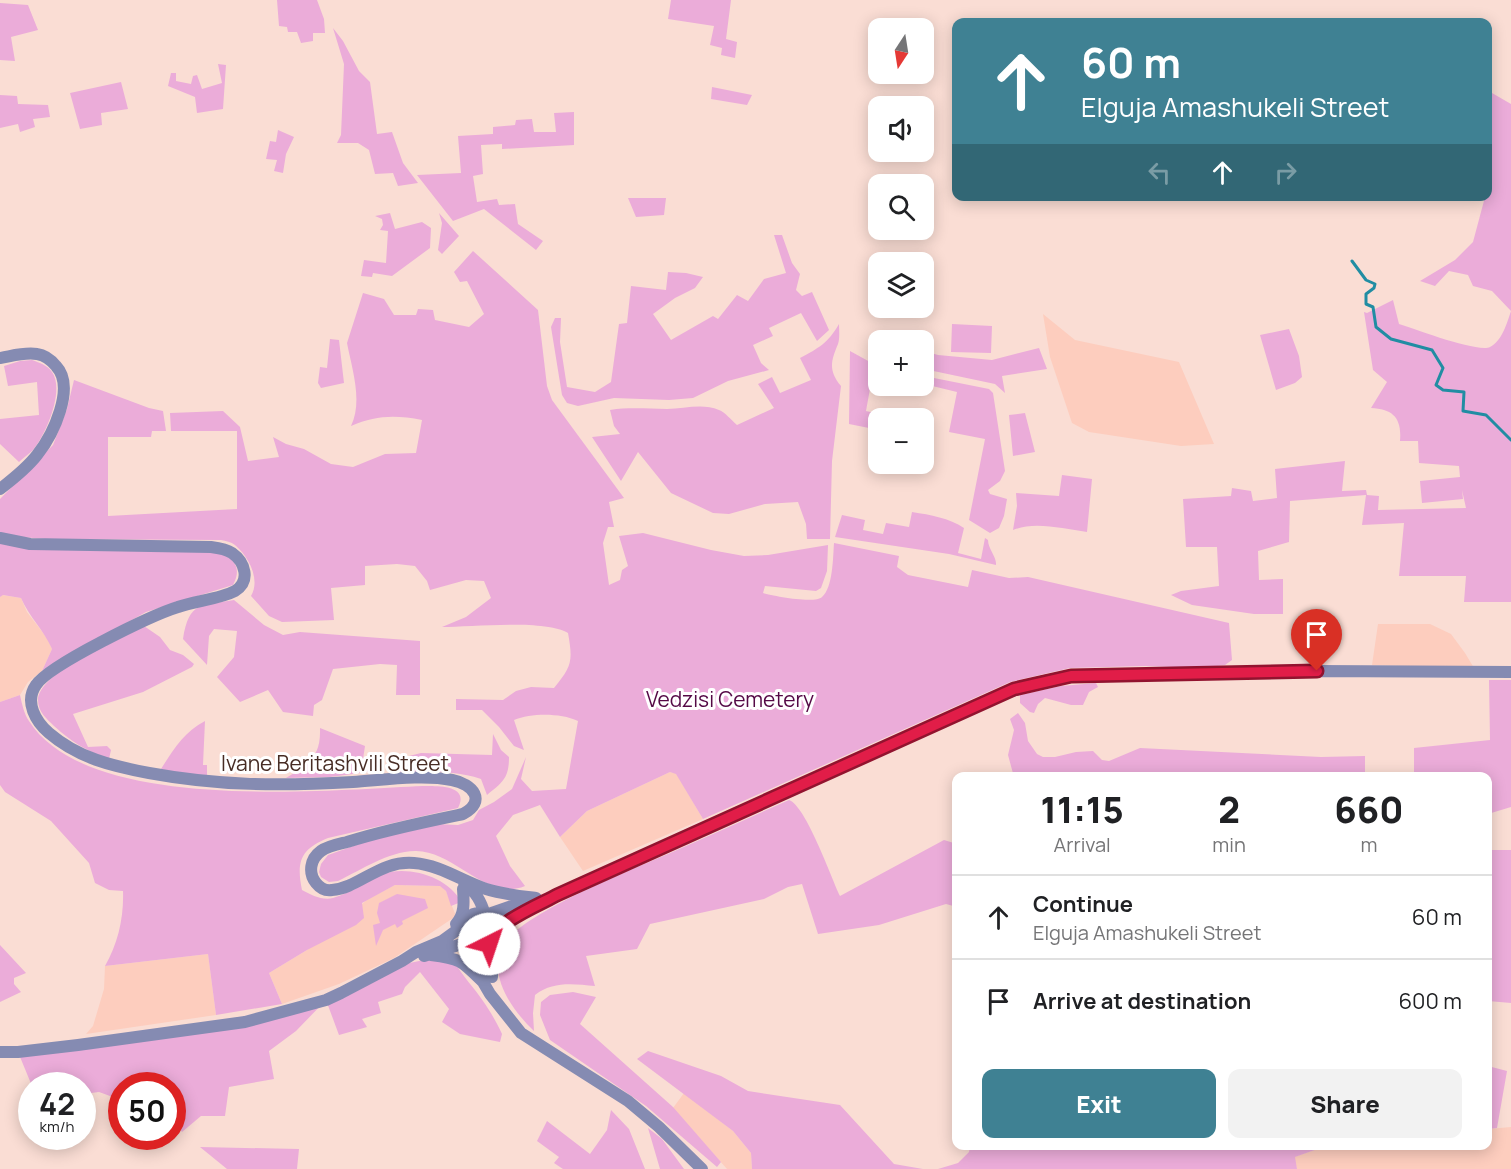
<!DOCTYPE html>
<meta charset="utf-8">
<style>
:root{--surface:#fff;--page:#f2f2f2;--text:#202124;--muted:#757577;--line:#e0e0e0;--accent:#3f8193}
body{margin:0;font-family:Manrope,sans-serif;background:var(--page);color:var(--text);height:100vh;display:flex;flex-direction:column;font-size:22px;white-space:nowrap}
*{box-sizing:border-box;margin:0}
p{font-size:20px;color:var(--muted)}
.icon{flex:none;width:33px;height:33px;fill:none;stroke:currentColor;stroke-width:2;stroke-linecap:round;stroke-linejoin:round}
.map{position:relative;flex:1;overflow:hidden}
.sheet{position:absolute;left:952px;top:772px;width:540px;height:378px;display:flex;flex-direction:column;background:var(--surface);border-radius:12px;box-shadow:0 3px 15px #0003}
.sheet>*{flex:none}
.hud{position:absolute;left:952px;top:18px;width:540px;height:183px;border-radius:12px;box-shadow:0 3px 15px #0003;background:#3f8193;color:#fff;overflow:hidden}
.needle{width:39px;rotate:192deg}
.fabs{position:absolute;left:868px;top:18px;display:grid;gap:12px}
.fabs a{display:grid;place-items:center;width:66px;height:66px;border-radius:12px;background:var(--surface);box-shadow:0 3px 15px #0003;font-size:30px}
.speed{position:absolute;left:18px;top:1072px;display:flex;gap:12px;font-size:30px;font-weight:700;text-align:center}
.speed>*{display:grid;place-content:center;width:78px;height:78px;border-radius:50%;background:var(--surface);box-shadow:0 3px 15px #0003;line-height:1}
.speed small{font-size:15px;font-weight:400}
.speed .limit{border:9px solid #d22;background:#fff;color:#111}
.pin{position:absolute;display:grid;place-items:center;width:51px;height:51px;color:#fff;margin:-62px -26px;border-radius:50% 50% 50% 0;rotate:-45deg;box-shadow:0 0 6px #0007}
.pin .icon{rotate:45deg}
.me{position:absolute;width:66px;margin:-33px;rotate:41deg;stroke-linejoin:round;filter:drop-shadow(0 0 4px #0008)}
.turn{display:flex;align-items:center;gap:21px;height:126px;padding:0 30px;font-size:27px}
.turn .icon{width:78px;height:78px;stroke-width:2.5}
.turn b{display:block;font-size:42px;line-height:51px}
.lanes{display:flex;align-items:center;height:57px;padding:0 30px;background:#0003;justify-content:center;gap:30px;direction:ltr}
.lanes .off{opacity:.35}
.eta{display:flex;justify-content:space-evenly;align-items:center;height:102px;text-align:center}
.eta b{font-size:36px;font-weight:800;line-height:42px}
.action{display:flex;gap:12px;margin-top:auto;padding:12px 30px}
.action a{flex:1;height:69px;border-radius:12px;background:var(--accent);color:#fff;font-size:24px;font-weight:800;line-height:69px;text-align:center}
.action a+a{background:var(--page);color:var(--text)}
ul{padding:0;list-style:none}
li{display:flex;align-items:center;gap:18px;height:84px;padding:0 30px;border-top:2px solid var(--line)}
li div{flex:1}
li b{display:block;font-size:22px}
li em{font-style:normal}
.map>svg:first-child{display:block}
.built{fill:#fdcdbe}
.green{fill:#ebacd9}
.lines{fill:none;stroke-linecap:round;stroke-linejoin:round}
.stream{stroke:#218da3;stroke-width:3}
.secondary{stroke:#858bb2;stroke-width:12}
.route-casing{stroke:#92132f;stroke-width:15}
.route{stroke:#e11d48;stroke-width:10}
.labels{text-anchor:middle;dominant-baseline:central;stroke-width:6;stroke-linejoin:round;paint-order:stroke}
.park-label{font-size:21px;fill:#550946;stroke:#fff}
.street-label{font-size:21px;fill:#472c24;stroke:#fff}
</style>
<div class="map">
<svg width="1511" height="1169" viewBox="0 0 1511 1169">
<rect width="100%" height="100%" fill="#faddd4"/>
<path class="built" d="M1043,314L1075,340L1179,362L1214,444L1181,446L1089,432L1072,423L1050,357Z
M2,595L21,598L27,612L47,638L52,649L42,671L28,682L20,695L0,702V597Z
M1378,624H1430L1451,634L1465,653L1474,668L1372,665Z
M670,772L676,773L703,819L583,871L560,837L587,811Z
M395,885L441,886L446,891L456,916L394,958L339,984L282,1004L269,973L307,950L368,899Z
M208,954L216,1015L86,1034L93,1026L104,989L105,966Z
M684,1093L733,1131L751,1153L752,1169H727L673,1108Z
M1511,1127V1169H1297L1294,1157L1326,1146H1488V1129Z"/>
<path class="green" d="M277,0H317L324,19L325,33H313V41L301,43L297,32H288L287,27L279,26Z
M671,0H731L726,39L737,42L735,58L721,55L722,48L710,45L714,26L668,19Z
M0,3L28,5L38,30L11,37L15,61L0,60Z
M333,28L343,41L359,71L370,82L377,134L392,132L403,163L418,183L398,186L393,173L375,174L369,150L358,143H337L341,135L344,64Z
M218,64L226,65L223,109L197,113L195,97L168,86L171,73H176V81L191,84L193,76L197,75L202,89L222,83Z
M121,82L128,109L101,113L102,125L80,129L70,93Z
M712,87L752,95L747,105L711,99Z
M1492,93L1511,104V602H1464L1466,576H1399L1404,523L1362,525L1366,495L1290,501L1289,542L1258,551L1259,580L1283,579V614H1254L1192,605L1171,595L1181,591L1219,586L1217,547H1186L1183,499L1231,496L1232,488L1251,491L1253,501L1277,498L1275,469L1345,461L1342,491L1366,490L1367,495L1379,496L1378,510L1466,508L1462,490L1463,499L1422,503L1420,481L1460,477L1459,466L1419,463L1418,441H1400C1402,418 1393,409 1371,408L1387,382L1373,370L1364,312L1367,313L1393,300L1399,324C1415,329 1478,353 1490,347C1502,341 1507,323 1511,311L1492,291L1473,286L1468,275L1449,271L1435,286L1420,281L1455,260L1473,242L1485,197L1488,196L1492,151Z
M0,95L17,96L18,104L48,105L50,117L33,119L35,127L20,132L18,124L0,128Z
M574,112V145L502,149V144L481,145L483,174L473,176L477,202L497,199L499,205L515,204L518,224L543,241L536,250L484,209L453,221L417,175L461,173L458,136L493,134V127L515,125L516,120L532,119L534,132H556L554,113Z
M278,130L294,137L286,154L283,173L274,171L277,160L266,159L270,141L276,142Z
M628,198H666L664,215L636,217Z
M390,213L395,229L422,222L431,228L430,248L392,276L373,273L372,277L361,276L364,260L386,263L388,231L380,230L383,225L382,219L375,216Z
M439,213L459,236L442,254L438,250L442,223Z
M774,235H782L792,263L800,274L796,290L802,296L812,292L829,330L817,341L801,313L769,328L773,336L753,345L761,363L769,370L728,381L693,398L669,400L614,398L578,406L567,403L562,395L551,327L555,318H561L560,342L567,387L595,392L611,382L619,324L627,323L631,286L666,290L668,272L686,273L703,277L695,288L675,298L653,314L671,340L713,316L718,319L737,295L748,301L764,279L786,273Z
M473,251L538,310L547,386L552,400L624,498L609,502L614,527H608L603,543L609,585L620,580L622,570L628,566L619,536L643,533L711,550L744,556L768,555L828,545L827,571L821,588L816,591L765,586L763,593C773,596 815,604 822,597C833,588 833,557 834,543L899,556L897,567L908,575L968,587L972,570L1009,578L1028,577L1229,623L1232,660L1225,665L1202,668L1145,666L1070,668L1010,682L703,819L676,774L670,772L587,811L560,837L540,805L513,815L496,836L510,866L525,886C486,902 454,850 415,851C387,852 363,869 338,881L329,882L321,877L319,872L321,864L328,855L376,838L436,824L458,825L473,820L479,810L494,802L512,789L526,757L521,779L532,791L566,789L578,721C560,713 532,713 514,720L524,750L514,746L499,727L482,710H456V699L503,700L516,691L531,687L554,688C572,666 573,661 568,633C545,619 471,627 442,627L466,617L491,598L484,581L466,580L430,590L427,581L415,566L397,564L365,566V585L331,588L334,620L282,622L269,616L251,596C261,579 248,556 235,545C231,542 226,541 221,540L45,539L10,536L0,532V499L53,445L67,409L74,380L149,408L163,411L166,431H152L151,437H108V516L237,509V431H171L170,413L223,411L240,427L248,461L279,457L273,437L286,444L304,449L331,464L353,467L385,454L416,453L422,420C396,415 376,415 351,426C363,401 352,369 347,343L363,293L384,299L394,315H416L418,309L433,310L435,320L469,327L484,314L467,281L460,282L454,272Z
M839,324C839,330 840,338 838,344C831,361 828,370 841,386L832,461L830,539H807L806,524L798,502L765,504L729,514L713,513L671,493L638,452L621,481L592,437L620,434L614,426L610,410C630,407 648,409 667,409C684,409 702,403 719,410C725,412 731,420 737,425L774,408L758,384L772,377L780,393L811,380L800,358C819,348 828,343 839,324Z
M952,324L992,326L991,353L951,352Z
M1289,329L1299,356L1302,377L1295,383L1276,390L1260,335Z
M330,339L339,340L344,383L321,388L318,383L320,367L327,368Z
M1039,348L1047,369L1002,376L1005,393L995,384L924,369V351L938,355L992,360Z
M850,351L870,362L879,365V373L873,372L866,411L897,418H879V430L849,424Z
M32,360C40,363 47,365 52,372C65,390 46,434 33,450C29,454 23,458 19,462L0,444V419L39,415L37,382L8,386L4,366L20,361Z
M924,376L989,389L993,393L1005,471L1000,481L988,490L990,494L1007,499L1004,516L999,528L990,533L969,520L985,439L949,432L957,392L924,384Z
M1025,413L1035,452L1013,456L1009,415Z
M1062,475L1092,479L1087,532C1063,529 1035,521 1013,530L1017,506L1016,493L1059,496Z
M912,512C931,515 949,518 964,528L958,553L981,559L985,538L988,540C988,549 997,557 996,565L949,554L835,537L842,515L865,520L863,530L883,534L886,523L909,527Z
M0,544L218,552C235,559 242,568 233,585L146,612L42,671L52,649C44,630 29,617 21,598L3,595L0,597Z
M234,600L264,625L283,635L300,632L420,641V695H396L397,665L380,664L333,669L322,700L314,705L313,716L283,712L268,690L240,702L217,677L234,657L237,631L214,629L209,636L207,665L183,639C189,601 201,606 234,600Z
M144,626L160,637L170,650L183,655L194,664L192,667L143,692L73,714L88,747L107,746L111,750L109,759C85,750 73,743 54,726C47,719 38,712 38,700C39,672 120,638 144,626Z
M1489,680H1511V807L1488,814V777H1414V748L1490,740Z
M1096,683L1098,687L1089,692L1083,705H1071L1045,698L1038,704L1034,713L1030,712L1020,703V695L1061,686Z
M20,695C22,704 24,714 29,721C88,814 327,790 423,786C438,786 470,785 458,808L328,838C301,849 296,861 302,890C311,895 323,901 333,898C351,893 366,880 383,874C408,865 449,877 461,902L451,906L446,891L440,886L395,885L362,903L364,918L356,925L307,950L269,973L282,1004L216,1015L208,954L105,966C118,944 124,917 123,891L109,890L95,883L89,863L51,821L5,792L0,785V702Z
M1018,713L1025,723L1028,741L1037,754L1043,757H1055L1076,752L1093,751L1102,760L1109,761L1140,748L1321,757L1365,756V777H1014L1008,755L1014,730L1010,719Z
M205,721L203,765H207V775L179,774L161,769C173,750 184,732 205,721Z
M320,728L365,746L363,759L384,766L382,770L330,777L286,778C309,764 321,757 320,728Z
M493,734L501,750L509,757C509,778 503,782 487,795L481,779C454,770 428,772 400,772V763L409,756L421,753L492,755Z
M789,800C806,806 831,877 840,896L944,840L957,844V907L946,904L879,925L818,934L802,884L788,887L764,899L650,924L637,949L586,956L595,986C573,984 553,981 535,995L533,1013L534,1031C513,1011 488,977 502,947C517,915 633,869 668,854C708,836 749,818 789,800Z
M1488,850H1511V1003L1488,1001Z
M397,894L425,899L428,908L402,921L403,924L397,928L395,924L383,930L376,946L373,925L380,923L377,913L379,903Z
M0,945L26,973L14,978V984L21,992L0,1002Z
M433,958L454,961C462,976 474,987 483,1001C490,1011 497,1023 502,1034L500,1042L460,1034L442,1022L449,1009L420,972L405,987L402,994L378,1002L381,1013L362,1019L367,1027L339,1035L326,1000L296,1031L269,1051L274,1079L229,1087L225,1116H201L182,1132L173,1119L172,1086H122L121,1100L99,1092L83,1094L82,1086H32L18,1052L245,1022L326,1000L405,964Z
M573,992L596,997L580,1024L673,1107L721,1162L717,1167L646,1106L550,1040L540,1015L541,1002L550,995Z
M648,1051L721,1076L748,1091L840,1105L894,1164L923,1169H752L751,1153L733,1131L637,1059Z
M1488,1066L1507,1071L1497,1128L1488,1129Z
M611,1110L629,1129L645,1169H563L554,1163L559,1157L537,1141L547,1121L590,1154L607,1130Z
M648,1128L662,1139L684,1169H660Z
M970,1146H1103L1104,1149L1152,1146H1326L1295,1157L1297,1169H938L958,1163L969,1152Z
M200,1147L299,1149L297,1169H227Z"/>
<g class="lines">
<path class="stream" d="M1352,261L1366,280L1375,284L1374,288L1366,294V304L1373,307L1376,327L1391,339L1432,350L1443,368L1436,385L1443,390L1464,392L1463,411L1486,415L1511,440"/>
<path class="secondary" d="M0,358C12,356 24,352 37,354C45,355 51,360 56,366C76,387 53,435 37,455C27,468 13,479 0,489
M0,538L30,544L211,547C219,548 226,549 232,553C245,562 251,581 235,591C220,599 195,601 178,607C152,615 49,665 36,685C24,702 36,722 49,733C78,758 112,766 149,773C219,786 281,786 353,782C383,780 423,774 452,780C473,784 487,801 463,814C424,822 384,830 347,842C339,844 328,846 321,851C310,859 308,873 316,883C320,888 326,891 332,890C359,888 380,860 414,863C440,865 462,881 486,889C502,894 520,896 536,898
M464,883C476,892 481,901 485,915
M464 928a15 15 0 1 1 30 0a15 15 0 1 1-30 0Z
M486,915L532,899
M456,924C465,914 464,902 463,889
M493,934L519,915L557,895L1000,695L1044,681L1071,677L1317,671L1511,672
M472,942L483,982L490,994L521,1033L628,1101L659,1127L702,1169
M431,955C461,959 461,960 482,981
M424,956L471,941
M492,977C493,958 493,943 507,929
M0,1052H18L78,1045L245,1022L326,1000L341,993L402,961L416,952L442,941L464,925"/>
</g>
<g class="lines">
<defs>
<path id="route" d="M489,944C491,924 541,904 557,895L1014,689L1071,676L1317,671"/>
</defs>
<use href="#route" class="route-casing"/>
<use href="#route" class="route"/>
</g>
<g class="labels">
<g class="park-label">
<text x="730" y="699">Vedzisi Cemetery</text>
</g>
<g class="street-label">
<text x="335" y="763">Ivane Beritashvili Street</text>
</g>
</g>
</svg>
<div class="fabs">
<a><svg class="needle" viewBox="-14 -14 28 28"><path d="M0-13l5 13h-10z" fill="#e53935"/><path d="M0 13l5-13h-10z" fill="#757577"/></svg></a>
<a><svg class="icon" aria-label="sound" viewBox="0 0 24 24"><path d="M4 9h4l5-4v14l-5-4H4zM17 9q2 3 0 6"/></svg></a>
<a><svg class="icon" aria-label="search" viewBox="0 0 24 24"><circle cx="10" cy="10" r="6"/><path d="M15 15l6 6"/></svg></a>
<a><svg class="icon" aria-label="layers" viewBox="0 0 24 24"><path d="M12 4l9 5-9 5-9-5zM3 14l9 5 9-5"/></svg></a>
<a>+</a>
<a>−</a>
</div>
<div class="speed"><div>42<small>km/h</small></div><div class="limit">50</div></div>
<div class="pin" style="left:1317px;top:671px;background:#d93025"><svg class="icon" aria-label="arrive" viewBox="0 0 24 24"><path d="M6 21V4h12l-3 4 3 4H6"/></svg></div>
<svg class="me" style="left:489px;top:944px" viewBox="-20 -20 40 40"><circle r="19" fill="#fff"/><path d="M0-13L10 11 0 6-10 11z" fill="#e11d48"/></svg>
<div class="hud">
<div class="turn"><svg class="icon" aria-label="ahead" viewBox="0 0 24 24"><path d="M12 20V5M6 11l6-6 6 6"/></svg><div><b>60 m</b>Elguja Amashukeli Street</div></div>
<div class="lanes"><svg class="icon off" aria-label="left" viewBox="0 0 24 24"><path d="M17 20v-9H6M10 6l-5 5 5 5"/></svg><svg class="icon" aria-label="ahead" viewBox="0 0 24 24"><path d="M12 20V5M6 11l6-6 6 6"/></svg><svg class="icon off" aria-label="right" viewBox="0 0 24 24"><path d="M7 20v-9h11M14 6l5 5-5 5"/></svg></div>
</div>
<section class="sheet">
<div class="eta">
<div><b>11:15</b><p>Arrival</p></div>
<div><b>2</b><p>min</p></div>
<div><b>660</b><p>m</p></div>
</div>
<ul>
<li><svg class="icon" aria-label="ahead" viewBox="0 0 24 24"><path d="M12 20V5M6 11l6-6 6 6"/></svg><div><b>Continue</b><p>Elguja Amashukeli Street</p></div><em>60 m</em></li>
<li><svg class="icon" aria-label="arrive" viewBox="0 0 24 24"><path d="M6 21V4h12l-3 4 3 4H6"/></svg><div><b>Arrive at destination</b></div><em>600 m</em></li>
</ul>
<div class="action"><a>Exit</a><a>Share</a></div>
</section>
</div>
